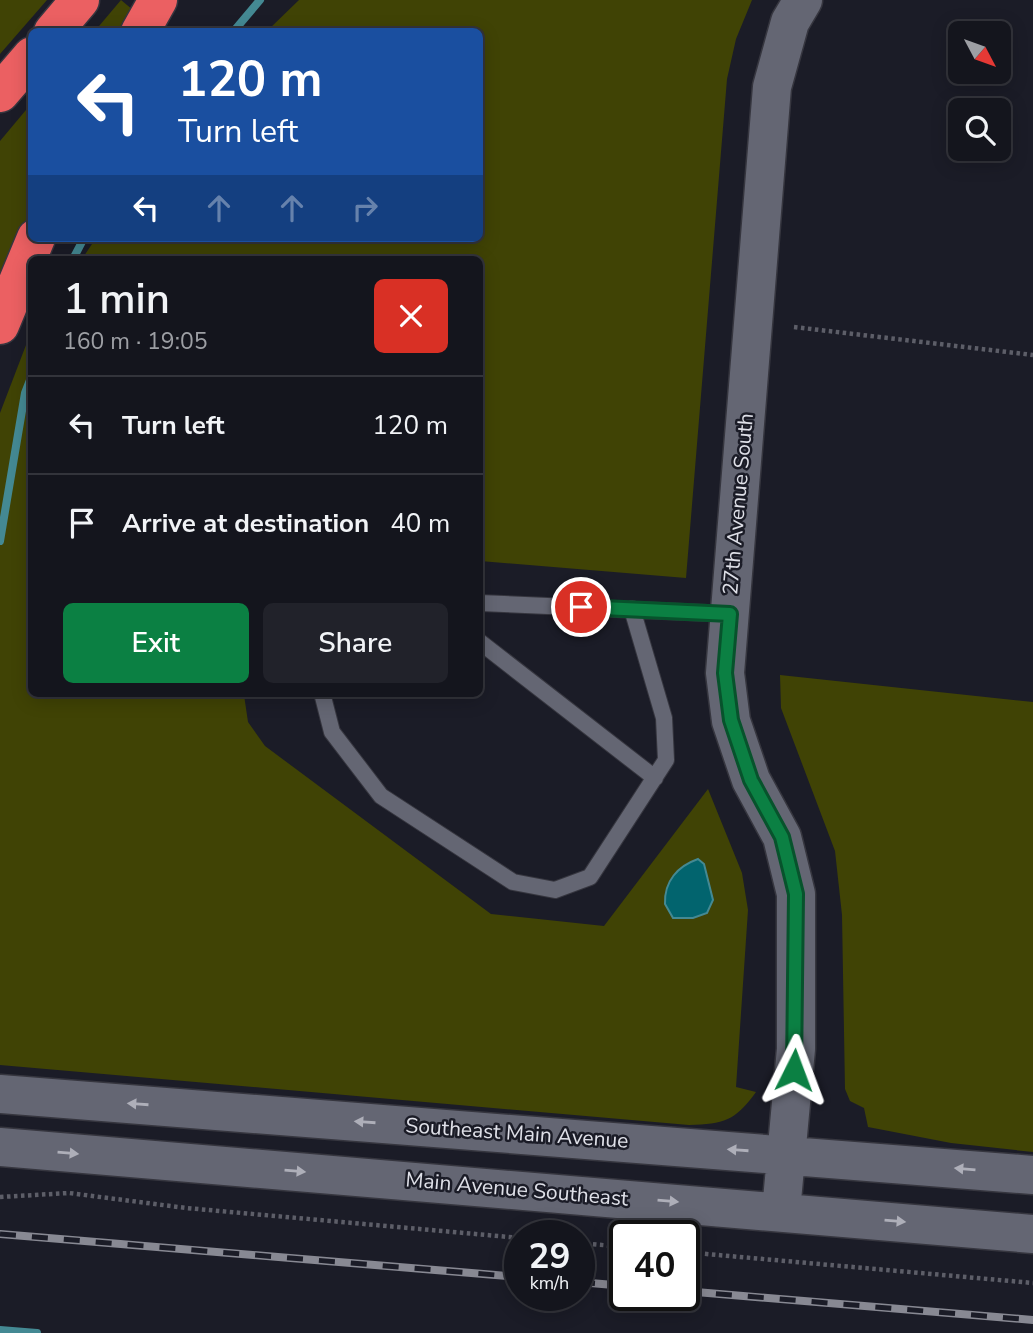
<!DOCTYPE html>
<meta charset="utf-8">
<style>
:root{--surface:#14151d;--page:#21222a;--text:#f1f3f6;--muted:#9d9fa4;--line:#33343b;--accent:#0b8043}
body{margin:0;font-family:"Nunito Sans",sans-serif;background:var(--page);color:var(--text);height:100vh;display:flex;flex-direction:column;font-size:26px;white-space:nowrap}
*{box-sizing:border-box;margin:0}
p{font-size:23px;color:var(--muted)}
.icon{flex:none;width:38px;height:38px;fill:none;stroke:currentColor;stroke-width:2;stroke-linecap:round;stroke-linejoin:round}
.map{position:relative;flex:1;overflow:hidden}
.side{position:absolute;left:28px;top:256px;width:455px;height:441px;display:flex;flex-direction:column;background:var(--surface);border-radius:10px;box-shadow:0 4px 18px #0003,0 0 0 2px var(--line)}
.side>*{flex:none}
.hud{position:absolute;left:28px;top:28px;width:455px;height:214px;border-radius:10px;box-shadow:0 4px 18px #0003,0 0 0 2px var(--line);background:#1a4fa0;color:#fff;overflow:hidden}
.needle{width:46px;rotate:131deg}
.tools{position:absolute;left:948px;top:21px;display:grid;gap:14px}
.tools a{display:grid;place-items:center;width:63px;height:63px;border-radius:10px;background:var(--surface);box-shadow:0 4px 18px #0003,0 0 0 2px var(--line);font-size:35px}
.speed{position:absolute;left:504px;top:1220px;display:flex;gap:14px;font-size:35px;font-weight:700;text-align:center}
.speed>*{display:grid;place-content:center;width:91px;height:91px;border-radius:50%;background:var(--surface);box-shadow:0 4px 18px #0003,0 0 0 2px var(--line);line-height:1}
.speed small{font-size:18px;font-weight:400}
.speed .limit{border:4px solid #111;border-radius:10px;background:#fff;color:#111}
.pin{position:absolute;display:grid;place-items:center;width:60px;height:60px;color:#fff;margin:-30px;border:4px solid #fff;border-radius:50%;box-shadow:0 2px 7px #0007}
.me{position:absolute;width:77px;margin:-38px;rotate:3deg;stroke-linejoin:round;filter:drop-shadow(0 0 5px #0008)}
.turn{display:flex;align-items:center;gap:24px;height:147px;padding:0 35px;font-size:32px}
.turn .icon{width:91px;height:91px;stroke-width:2.5}
.turn b{display:block;font-size:49px;line-height:60px}
.lanes{display:flex;align-items:center;height:66px;padding:0 35px;background:#0003;justify-content:center;gap:35px;direction:ltr}
.lanes .off{opacity:.35}
.round{display:grid;place-items:center;flex:none;width:74px;height:74px;border-radius:10px;background:var(--page)}
.overview{display:flex;align-items:center;justify-content:space-between;height:119px;padding:0 35px}
h1{font-size:42px;font-weight:600;line-height:52px}
.primary-button{display:flex;gap:14px;margin-top:auto;padding:14px 35px}
.primary-button a{flex:1;height:80px;border-radius:10px;background:var(--accent);color:#fff;font-size:28px;font-weight:600;line-height:80px;text-align:center}
.primary-button a+a{background:var(--page);color:var(--text)}
ul{padding:0;list-style:none}
li{display:flex;align-items:center;gap:21px;height:98px;padding:0 35px;border-top:2px solid var(--line)}
li div{flex:1}
li b{display:block;font-size:26px}
li em{font-style:normal}
.map>svg:first-child{display:block}
.green{fill:#404305}
.water{fill:#02646e;stroke:#448993;stroke-width:2}
.lines{fill:none;stroke-linecap:round;stroke-linejoin:round}
.stream{stroke:#448993;stroke-width:8}
.lane-casing{stroke:#36363f;stroke-width:18}
.secondary-casing{stroke:#36363f;stroke-width:41}
.highway-casing{stroke:#36363f;stroke-width:41}
.path{stroke:#5d5e68;stroke-width:4.5;stroke-dasharray:3.5 3.5;stroke-linecap:butt}
.lane{stroke:#646673;stroke-width:16}
.secondary{stroke:#646673;stroke-width:38}
.highway{stroke:#eb6062;stroke-width:38}
.rail-casing{stroke:#888993;stroke-width:8}
.rail{stroke:#1b1c27;stroke-width:5;stroke-dasharray:16;stroke-linecap:butt}
.oneway{fill:#aeafb9}
.route-casing{stroke:#07532c;stroke-width:18}
.route{stroke:#0b8043;stroke-width:12}
.labels{text-anchor:middle;dominant-baseline:central;stroke-width:5;stroke-linejoin:round;paint-order:stroke}
.street-label{font-size:21px;fill:#dfe0e8;stroke:#1b1c27}
</style>
<div class="map">
<svg width="1033" height="1333" viewBox="0 0 1033 1333">
<rect width="100%" height="100%" fill="#1b1c27"/>
<path class="green" d="M0,0H47L0,54Z
M121,0L133,10L121,31L94,32Z
M299,0H752L736,39L727,79L686,578L480,561V259H82L96,238H480V32L267,31Z
M31,104V211L0,289V141Z
M31,332L32,693L244,695L248,722L265,746L491,914L604,926L708,789L742,873L748,910L736,1087L756,1092C735,1121 724,1124 689,1125L0,1065V413Z
M780,675L1033,702V1152L951,1143L868,1127L864,1108L850,1101L845,1089L842,915L835,851L781,708Z"/>
<path class="water" d="M698,859L704,864L713,900L707,913L693,918H673L665,904C664,881 678,866 698,859Z"/>
<g class="lines">
<path class="stream" d="M233,32L260,0
M73,259L84,238
M0,541L25,393L32,375
M0,1330L37,1333"/>
<defs>
<path id="lane" d="M480,603L730,614
M480,642L655,778
M322,693L332,732L381,796L513,882L555,890L590,877L666,760L664,718L632,609"/>
<path id="secondary" d="M0,1094L1033,1175
M0,1147L1033,1234
M781,1211L796,1049V894L782,837L751,780L731,721L725,673L772,87L790,22L803,0"/>
<path id="highway" d="M53,32L80,0
M140,32L158,0
M0,93L32,56
M0,325L36,238"/>
</defs>
<use href="#lane" class="lane-casing"/>
<use href="#secondary" class="secondary-casing"/>
<use href="#highway" class="highway-casing"/>
<path class="path" d="M794,327L1033,355
M0,1197L69,1193L186,1208L520,1238
M579,1243L625,1247
M684,1252L1033,1283"/>
<use href="#lane" class="lane"/>
<use href="#secondary" class="secondary"/>
<use href="#highway" class="highway"/>
<defs>
<path id="rail" d="M0,1234L520,1277
M579,1282L625,1286
M684,1291L1033,1320"/>
</defs>
<use href="#rail" class="rail-casing"/>
<use href="#rail" class="rail"/>
</g>
<defs><path id="oneway-solid" d="M-6-.8H1V-3.2L6.5 0L1 3.2V.8H-6Z" transform="scale(1.75)"/></defs>
<g class="oneway">
<use href="#oneway-solid" transform="translate(138 1104) rotate(-176)"/>
<use href="#oneway-solid" transform="translate(365 1122) rotate(-176)"/>
<use href="#oneway-solid" transform="translate(738 1150) rotate(-176)"/>
<use href="#oneway-solid" transform="translate(68 1153) rotate(5)"/>
<use href="#oneway-solid" transform="translate(965 1169) rotate(-175)"/>
<use href="#oneway-solid" transform="translate(295 1171) rotate(5)"/>
<use href="#oneway-solid" transform="translate(668 1201) rotate(5)"/>
<use href="#oneway-solid" transform="translate(895 1221) rotate(5)"/>
</g>
<g class="lines">
<defs>
<path id="route" d="M581,607L730,614L725,673L731,720L751,780L782,837L796,894L794,1070"/>
</defs>
<use href="#route" class="route-casing"/>
<use href="#route" class="route"/>
</g>
<g class="labels">
<g class="street-label">
<text transform="translate(738 504) rotate(-85)">27th Avenue South</text>
<text transform="translate(517 1133) rotate(4)">Southeast Main Avenue</text>
<text transform="translate(517 1189) rotate(5)">Main Avenue Southeast</text>
</g>
</g>
</svg>
<div class="tools">
<a><svg class="needle" viewBox="-14 -14 28 28"><path d="M0-13l5 13h-10z" fill="#e53935"/><path d="M0 13l5-13h-10z" fill="#9d9fa4"/></svg></a>
<a><svg class="icon" aria-label="search" viewBox="0 0 24 24"><circle cx="10" cy="10" r="6"/><path d="M15 15l6 6"/></svg></a>
</div>
<div class="speed"><div>29<small>km/h</small></div><div class="limit">40</div></div>
<div class="pin" style="left:581px;top:607px;background:#d93025"><svg class="icon" aria-label="arrive" viewBox="0 0 24 24"><path d="M6 21V4h12l-3 4 3 4H6"/></svg></div>
<svg class="me" style="left:794px;top:1070px" viewBox="-20 -20 40 40"><path d="M0-17L14 15 0 8-14 15z" fill="#0b8043" stroke="#fff" stroke-width="4"/></svg>
<div class="hud">
<div class="turn"><svg class="icon" aria-label="left" viewBox="0 0 24 24"><path d="M17 20v-9H6M10 6l-5 5 5 5"/></svg><div><b>120 m</b>Turn left</div></div>
<div class="lanes"><svg class="icon" aria-label="left" viewBox="0 0 24 24"><path d="M17 20v-9H6M10 6l-5 5 5 5"/></svg><svg class="icon off" aria-label="ahead" viewBox="0 0 24 24"><path d="M12 20V5M6 11l6-6 6 6"/></svg><svg class="icon off" aria-label="ahead" viewBox="0 0 24 24"><path d="M12 20V5M6 11l6-6 6 6"/></svg><svg class="icon off" aria-label="right" viewBox="0 0 24 24"><path d="M7 20v-9h11M14 6l5 5-5 5"/></svg></div>
</div>
<section class="side">
<div class="overview"><div><h1>1 min</h1><p>160 m · 19:05</p></div><a class="round" style="background:#d93025;color:#fff"><svg class="icon" aria-label="close" viewBox="0 0 24 24"><path d="M6 6l12 12M18 6L6 18"/></svg></a></div>
<ul>
<li><svg class="icon" aria-label="left" viewBox="0 0 24 24"><path d="M17 20v-9H6M10 6l-5 5 5 5"/></svg><div><b>Turn left</b></div><em>120 m</em></li>
<li><svg class="icon" aria-label="arrive" viewBox="0 0 24 24"><path d="M6 21V4h12l-3 4 3 4H6"/></svg><div><b>Arrive at destination</b></div><em>40 m</em></li>
</ul>
<div class="primary-button"><a>Exit</a><a>Share</a></div>
</section>
</div>
